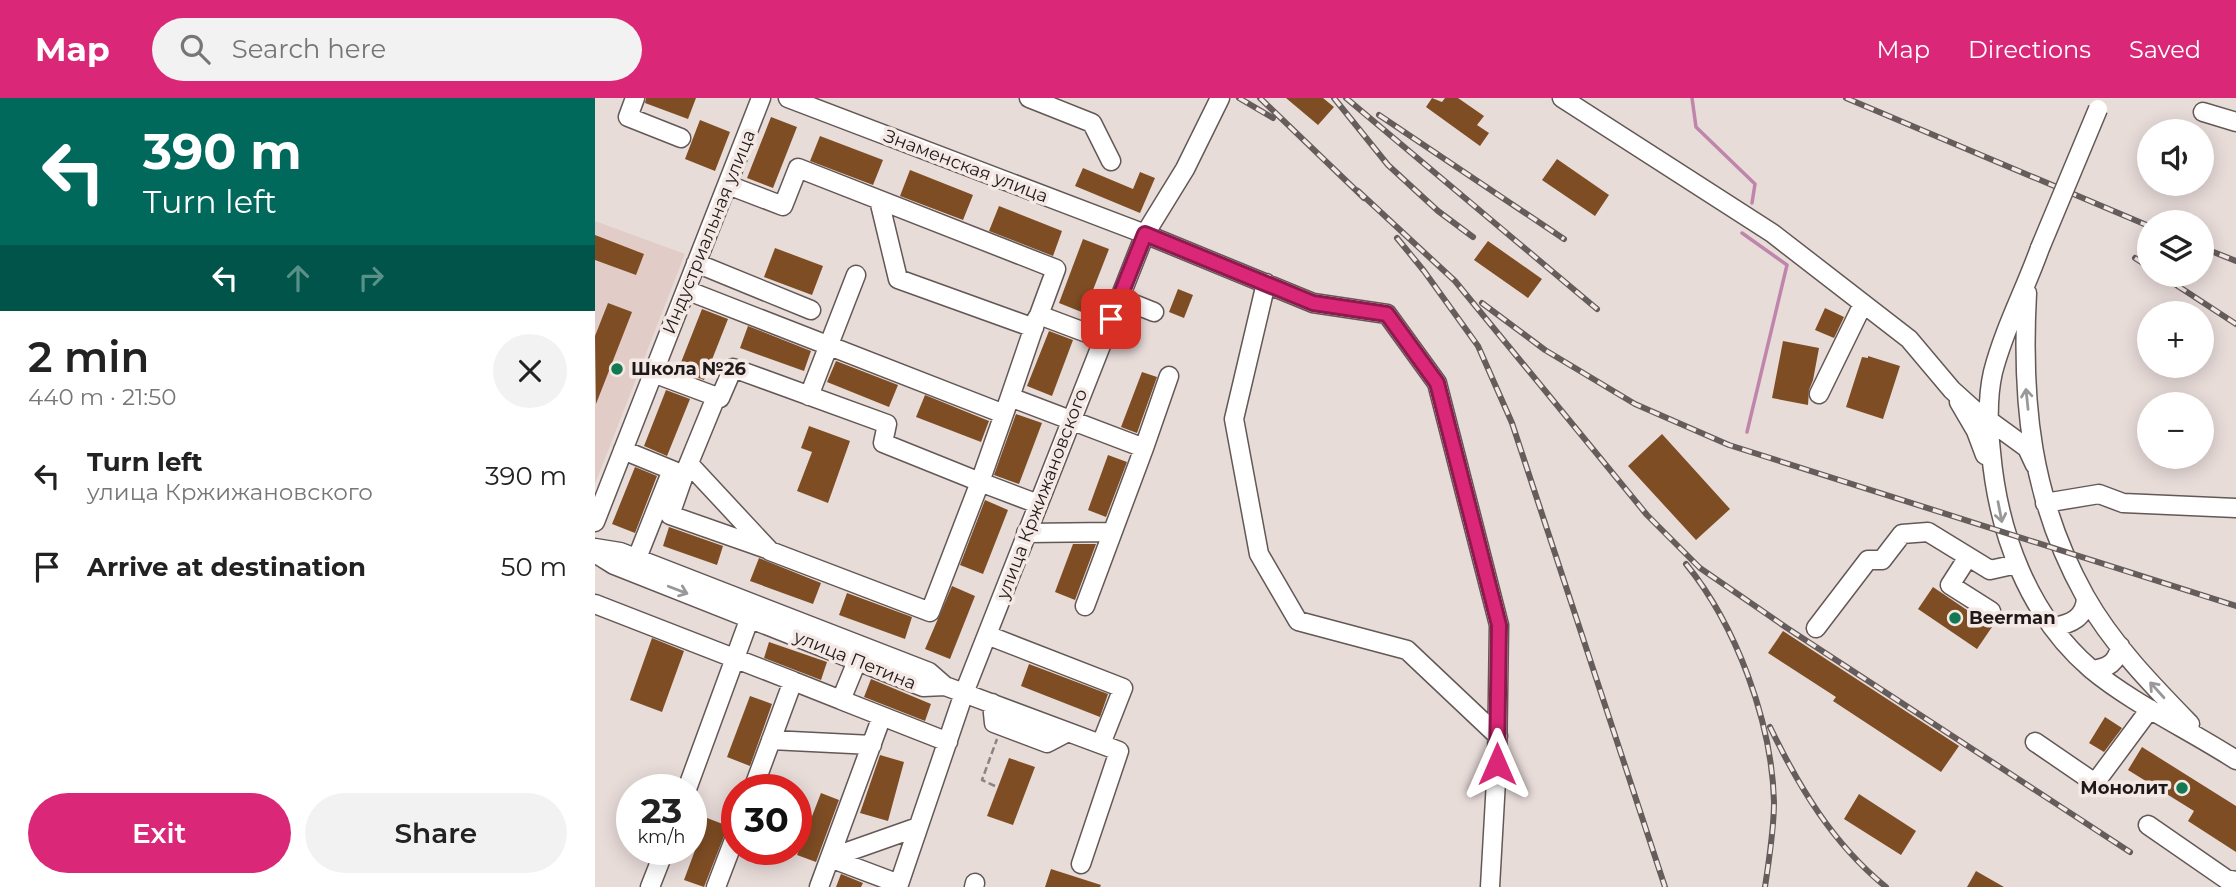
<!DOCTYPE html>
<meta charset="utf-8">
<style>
:root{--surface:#fff;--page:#f2f2f2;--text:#222;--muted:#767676;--accent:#db2777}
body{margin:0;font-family:Montserrat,sans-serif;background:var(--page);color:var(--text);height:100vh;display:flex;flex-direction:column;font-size:26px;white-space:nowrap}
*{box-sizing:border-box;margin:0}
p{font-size:23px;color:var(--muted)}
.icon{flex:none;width:38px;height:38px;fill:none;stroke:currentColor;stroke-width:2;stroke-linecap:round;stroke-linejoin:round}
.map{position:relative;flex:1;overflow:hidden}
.sheet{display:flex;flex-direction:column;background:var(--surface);width:595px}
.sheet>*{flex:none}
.banner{background:#00695c;color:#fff;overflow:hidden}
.fabs{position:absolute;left:1542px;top:21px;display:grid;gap:14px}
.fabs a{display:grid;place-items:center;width:77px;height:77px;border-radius:50%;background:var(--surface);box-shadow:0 4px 18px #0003;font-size:35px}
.speed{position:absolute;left:21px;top:676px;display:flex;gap:14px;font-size:35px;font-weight:700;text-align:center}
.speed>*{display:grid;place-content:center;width:91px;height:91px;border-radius:50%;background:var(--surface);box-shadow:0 4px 18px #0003;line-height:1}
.speed small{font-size:18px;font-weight:400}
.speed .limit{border:10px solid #d22;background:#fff;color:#111}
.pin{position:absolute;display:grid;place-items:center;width:60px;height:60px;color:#fff;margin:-30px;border-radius:14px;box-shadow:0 4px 10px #0006}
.me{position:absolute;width:77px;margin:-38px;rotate:0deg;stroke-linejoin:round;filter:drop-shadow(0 0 5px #0008)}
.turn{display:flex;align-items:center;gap:24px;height:147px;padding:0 28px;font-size:32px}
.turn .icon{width:91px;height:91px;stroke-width:2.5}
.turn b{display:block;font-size:49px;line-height:60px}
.lanes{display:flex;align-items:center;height:66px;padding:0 28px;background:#0003;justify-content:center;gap:35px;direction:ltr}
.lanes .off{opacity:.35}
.round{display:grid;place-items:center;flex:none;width:74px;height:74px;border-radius:37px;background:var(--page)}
.headline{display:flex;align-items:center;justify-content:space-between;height:119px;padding:0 28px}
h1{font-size:42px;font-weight:600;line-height:52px}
.primary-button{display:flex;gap:14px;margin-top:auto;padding:14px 28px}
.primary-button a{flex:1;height:80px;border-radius:42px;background:var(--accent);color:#fff;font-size:28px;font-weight:600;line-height:80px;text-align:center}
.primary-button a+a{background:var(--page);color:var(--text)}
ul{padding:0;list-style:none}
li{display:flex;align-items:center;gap:21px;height:91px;padding:0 28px}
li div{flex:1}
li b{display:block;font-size:26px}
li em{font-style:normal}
header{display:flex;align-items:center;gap:42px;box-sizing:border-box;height:98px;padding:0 35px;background:var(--accent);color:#fff}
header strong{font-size:33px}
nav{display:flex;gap:38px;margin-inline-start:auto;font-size:24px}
.search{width:490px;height:63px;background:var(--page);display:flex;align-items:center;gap:18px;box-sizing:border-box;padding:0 24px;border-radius:38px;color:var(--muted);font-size:26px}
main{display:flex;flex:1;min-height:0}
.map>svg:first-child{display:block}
.built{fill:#e1ccc8}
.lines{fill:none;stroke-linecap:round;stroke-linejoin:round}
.stream{stroke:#bf85ab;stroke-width:3.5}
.building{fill:#7e4d24}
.minor-casing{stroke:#635856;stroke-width:21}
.path{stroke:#8d8482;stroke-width:2.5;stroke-dasharray:7 3.5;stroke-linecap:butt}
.minor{stroke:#fff;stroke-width:18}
.rail-casing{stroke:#655d5c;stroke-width:6}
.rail{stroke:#f5e9e6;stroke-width:3.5;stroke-dasharray:10;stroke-linecap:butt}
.minor-bridge-casing{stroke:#635856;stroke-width:21;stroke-linecap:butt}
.minor-bridge{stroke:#fff;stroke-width:18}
.oneway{stroke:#9a9898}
.route-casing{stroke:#8e194d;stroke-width:18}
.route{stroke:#db2777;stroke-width:12}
.poi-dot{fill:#137952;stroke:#f5e9e6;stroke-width:2.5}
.labels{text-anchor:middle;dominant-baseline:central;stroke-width:7;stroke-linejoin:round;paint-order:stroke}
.street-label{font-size:18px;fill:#1f1a19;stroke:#f5e9e6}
.poi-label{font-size:18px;font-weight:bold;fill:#1f1a19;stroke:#f5e9e6;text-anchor:start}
</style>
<header>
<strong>Map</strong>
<div class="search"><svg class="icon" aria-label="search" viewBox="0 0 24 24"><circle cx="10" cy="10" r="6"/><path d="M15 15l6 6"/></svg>Search here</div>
<nav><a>Map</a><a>Directions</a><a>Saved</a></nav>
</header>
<main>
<section class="sheet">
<div class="banner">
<div class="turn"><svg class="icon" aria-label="left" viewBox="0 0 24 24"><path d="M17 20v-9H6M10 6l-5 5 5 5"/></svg><div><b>390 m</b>Turn left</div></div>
<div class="lanes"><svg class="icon" aria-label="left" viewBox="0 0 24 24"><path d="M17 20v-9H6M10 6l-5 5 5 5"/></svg><svg class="icon off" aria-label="ahead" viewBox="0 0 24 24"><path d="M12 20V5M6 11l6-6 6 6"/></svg><svg class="icon off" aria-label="right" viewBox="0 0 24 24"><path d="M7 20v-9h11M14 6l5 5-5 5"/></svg></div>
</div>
<div class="headline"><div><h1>2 min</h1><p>440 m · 21:50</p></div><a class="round"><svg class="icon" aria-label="close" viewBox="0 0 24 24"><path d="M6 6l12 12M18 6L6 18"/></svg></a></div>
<ul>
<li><svg class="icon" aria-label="left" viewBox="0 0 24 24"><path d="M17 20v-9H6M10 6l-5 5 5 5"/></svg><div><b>Turn left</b><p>улица Кржижановского</p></div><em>390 m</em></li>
<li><svg class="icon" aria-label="arrive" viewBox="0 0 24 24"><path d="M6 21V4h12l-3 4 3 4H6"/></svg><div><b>Arrive at destination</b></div><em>50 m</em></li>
</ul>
<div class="primary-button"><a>Exit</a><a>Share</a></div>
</section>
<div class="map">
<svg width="1641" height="789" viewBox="0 0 1641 789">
<rect width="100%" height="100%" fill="#e8dcd9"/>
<path class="built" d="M0,123L90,156L0,386Z"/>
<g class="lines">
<path class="stream" d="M1097,0L1101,29L1160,86L1157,105
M1147,135L1192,167L1152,334"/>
</g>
<path class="building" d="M51,0H101L93,21L50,5Z
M691,0H728L739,9L723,27Z
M837,0L847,4L850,0H863L889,18L882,27L894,35L885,48L831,9Z
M176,19L202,29L178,90L152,80Z
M105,22L135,34L120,73L90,61Z
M225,38L288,62L278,87L215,63Z
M962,61L1014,97L1000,118L947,82Z
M488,70L538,91L545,74L560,80L545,115L480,88Z
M315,72L378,97L368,122L305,98Z
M404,108L467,133L458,158L394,133Z
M0,137L49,156L41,177L0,162Z
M488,141L514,151L489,215L464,205Z
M893,143L947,181L933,200L879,162Z
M180,150L228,168L217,197L169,179Z
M583,191L598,197L589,220L574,214Z
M13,205L37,214L1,306L0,238Z
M1230,210L1249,219L1239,240L1220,232Z
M107,211L133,221L109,282L83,272Z
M153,228L216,253L209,273L145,250Z
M454,233L478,242L457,298L432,288Z
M1188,243L1224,250L1218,282L1214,292L1213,307L1177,300Z
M1273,258L1305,268L1288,321L1251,309L1267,259L1273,260Z
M241,263L303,287L294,309L232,284Z
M547,274L562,279L542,335L526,329Z
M71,292L95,301L72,358L49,348Z
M330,297L394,323L386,344L321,319Z
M421,316L447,325L424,386L399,377Z
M214,328L255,343L233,405L202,393L217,354L206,350Z
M1067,336L1135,411L1101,442L1033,368Z
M513,357L532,364L511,419L493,412Z
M40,369L62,378L40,435L17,426Z
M390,402L413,412L388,476L365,467Z
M74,429L128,448L122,467L68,448Z
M478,446H501L480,502L460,494Z
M164,460L226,485L218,506L155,483Z
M357,488L380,498L355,561L330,551Z
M1338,489L1397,529L1382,551L1323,511Z
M252,495L317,519L310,541L244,517Z
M1188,533L1364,648L1346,674L1238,603L1241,599L1173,555Z
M57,540L89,553L67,614L35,602Z
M174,544L232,564L226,582L169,560Z
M434,566L513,596L505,619L426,588Z
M276,581L336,606L330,623L269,599Z
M155,598L177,606L155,668L132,659Z
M1510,619L1527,630L1509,654L1494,645Z
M1547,649L1641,708V754L1593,723L1599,713L1533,672Z
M285,657L309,664L293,723L265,715Z
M414,660L440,669L418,727L392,718Z
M226,695L244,702L221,764L202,757Z
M1264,696L1321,733L1306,757L1249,721Z
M112,720L133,728L109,789L89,782Z
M456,771L506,787L505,789H450Z
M1381,773L1409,789H1372Z
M246,776L268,785L266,789H241Z"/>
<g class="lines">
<defs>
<path id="minor" d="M40,0L33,19L86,40
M193,0L550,136L718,205L792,216L842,285L904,527L902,665L895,789
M434,0L497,25L516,63
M967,0L1177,135L1314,241L1357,292L1377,310L1432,350L1440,367
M1608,14L1641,24
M133,87L188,108L203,70L461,171L444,217L508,241
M284,102L303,181L439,230
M1445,150C1430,192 1409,231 1398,274C1392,300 1393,327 1396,354C1403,434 1433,517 1496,571C1538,606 1595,632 1641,662
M101,165L216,212
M671,185L639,321L664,456L703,523L812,552L903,638
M91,192L409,316
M1432,195C1426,305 1436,401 1490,498C1517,546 1557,587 1595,626
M524,200L559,214
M58,275L125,300L138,270L292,326L288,345L385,384L415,299L549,350L490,508
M1224,296L1268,206
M214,298L261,177
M415,299L442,220
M1364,304L1381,333L1390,357
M549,350L574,278
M28,352L89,377L121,299
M94,366L175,453L335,514L385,384L443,406
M89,377L75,417L172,451
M1450,405L1504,396L1528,405L1641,410
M0,424L166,0
M431,435L517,434
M0,450L25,454L334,574L350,588
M0,455L19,467L328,589L350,588L524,653L486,766
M1373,459L1355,487L1396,513
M42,460L77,372
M0,506L198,583L158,691
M1458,529C1476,526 1490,520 1491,500
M1221,530L1273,462H1287L1307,436L1333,434L1395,472L1422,466
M392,537L528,590L506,646
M262,563L246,602L353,644
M1497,572C1513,570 1522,565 1525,548
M198,583L246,602
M397,605L399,625L452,645L473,634
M176,642L277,647
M1440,644L1500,685L1555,611
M92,691L158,511
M1553,727L1631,781L1641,783
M304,786L235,760L323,729
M55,789L70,751
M121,789L142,734
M224,789L287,618
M303,789L369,595L550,136L590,71L625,0
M379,789L380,785"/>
</defs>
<use href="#minor" class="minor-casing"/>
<path class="path" d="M400,688L387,682L402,641"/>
<use href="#minor" class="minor"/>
<defs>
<path id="rail" d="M644,0L678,20
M665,0L769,100
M739,0L793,67L843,113L878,139
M751,0L1002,211
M1251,0L1554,128
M784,17L969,141
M763,93L860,183L1052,417L1105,470L1192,530L1535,754
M802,140L829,173L883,248L917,325L1070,789
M1606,149L1641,163
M1540,160L1554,169
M1566,177L1641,226
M887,205L950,252L1040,306L1134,347L1641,508
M1091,466C1141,527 1177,624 1179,704C1179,732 1174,761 1170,789
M1175,629C1204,689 1238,746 1291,789"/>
</defs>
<use href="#rail" class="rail-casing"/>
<use href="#rail" class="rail"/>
<defs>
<path id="minor-bridge" d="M1445,150L1503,11"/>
</defs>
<use href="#minor-bridge" class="minor-bridge-casing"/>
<use href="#minor-bridge" class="minor-bridge"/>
</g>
<defs><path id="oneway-shaft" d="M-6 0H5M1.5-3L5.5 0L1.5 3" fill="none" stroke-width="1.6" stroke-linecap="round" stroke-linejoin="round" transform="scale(1.75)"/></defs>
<g class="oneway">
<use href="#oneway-shaft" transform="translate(1432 301) rotate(-96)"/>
<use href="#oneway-shaft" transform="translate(1405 414) rotate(79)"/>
<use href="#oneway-shaft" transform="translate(83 492) rotate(21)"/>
<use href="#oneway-shaft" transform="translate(1562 592) rotate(-132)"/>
</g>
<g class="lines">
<defs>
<path id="route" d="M516,221L550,136L718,205L792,216L842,285L904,527L902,666"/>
</defs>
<use href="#route" class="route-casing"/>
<use href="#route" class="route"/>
</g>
<g class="poi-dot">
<circle cx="22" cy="271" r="7"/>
<circle cx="1360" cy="520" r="7"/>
<circle cx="1587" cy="690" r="7"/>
</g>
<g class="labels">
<g class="street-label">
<text transform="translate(371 68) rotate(21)">Знаменская улица</text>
<text transform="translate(114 134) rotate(-68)">Индустриальная улица</text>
<text transform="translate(447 396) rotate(-69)">улица Кржижановского</text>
<text transform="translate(260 562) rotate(22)">улица Петина</text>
</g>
<g class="poi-label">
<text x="36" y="271">Школа №26</text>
<text x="1374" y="520">Beerman</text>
<text x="1573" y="690" text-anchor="end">Монолит</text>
</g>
</g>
</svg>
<div class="fabs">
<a><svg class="icon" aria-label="sound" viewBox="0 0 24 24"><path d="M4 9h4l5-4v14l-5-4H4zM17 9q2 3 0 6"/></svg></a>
<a><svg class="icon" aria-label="layers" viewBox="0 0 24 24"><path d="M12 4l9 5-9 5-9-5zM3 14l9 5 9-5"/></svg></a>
<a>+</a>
<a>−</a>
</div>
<div class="speed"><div>23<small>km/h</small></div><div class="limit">30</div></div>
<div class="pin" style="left:516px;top:221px;background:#d93025"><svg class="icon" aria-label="arrive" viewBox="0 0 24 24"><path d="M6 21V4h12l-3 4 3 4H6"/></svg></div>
<svg class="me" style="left:902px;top:666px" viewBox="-20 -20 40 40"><path d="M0-17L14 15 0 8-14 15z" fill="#db2777" stroke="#fff" stroke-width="4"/></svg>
</div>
</main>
